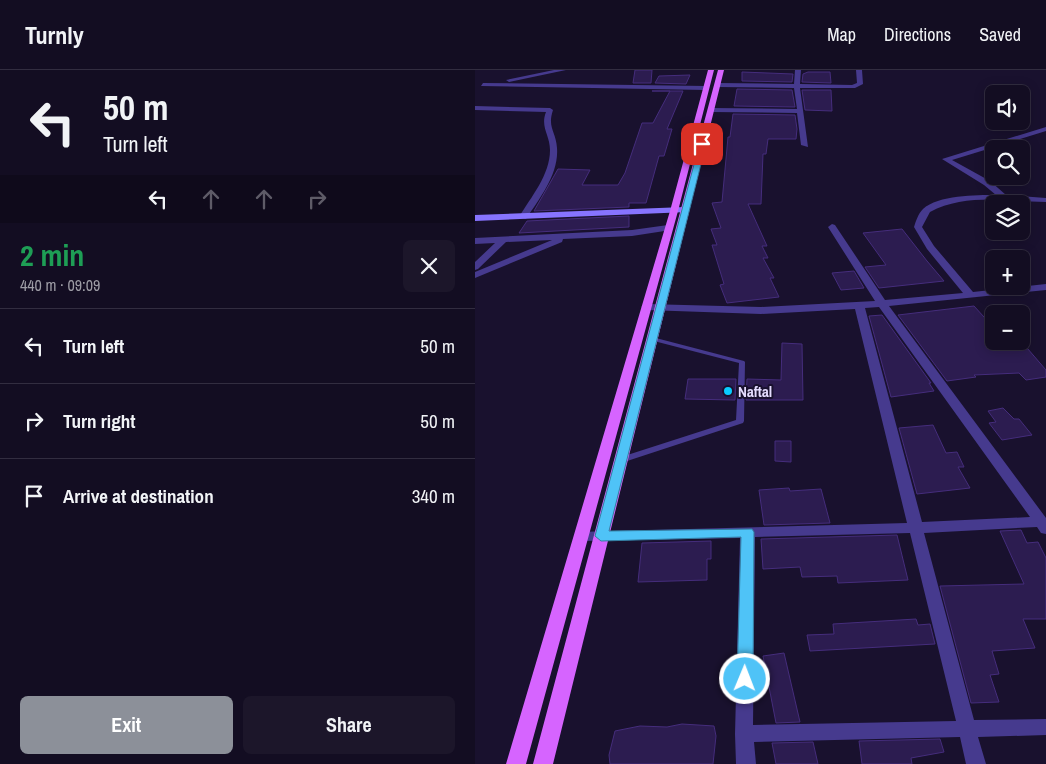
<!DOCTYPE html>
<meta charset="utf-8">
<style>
:root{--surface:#130d22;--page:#1c162a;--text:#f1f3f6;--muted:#9d9ca5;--line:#322d40;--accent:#8c9099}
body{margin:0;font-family:"Archivo Narrow",sans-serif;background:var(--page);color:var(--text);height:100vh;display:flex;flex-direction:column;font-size:19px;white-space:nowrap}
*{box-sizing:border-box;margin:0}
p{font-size:16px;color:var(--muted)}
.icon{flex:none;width:28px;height:28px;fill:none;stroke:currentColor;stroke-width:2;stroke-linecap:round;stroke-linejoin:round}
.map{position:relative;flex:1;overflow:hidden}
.drawer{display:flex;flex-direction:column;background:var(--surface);width:475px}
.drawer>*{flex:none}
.hud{background:#130d22;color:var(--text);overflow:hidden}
.controls{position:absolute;left:510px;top:15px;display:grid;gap:10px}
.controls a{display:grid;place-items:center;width:45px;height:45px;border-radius:8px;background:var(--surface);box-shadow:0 2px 12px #0003,0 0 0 1px var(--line);font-size:25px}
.pin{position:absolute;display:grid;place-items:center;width:42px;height:42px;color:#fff;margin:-21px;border-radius:10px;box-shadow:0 2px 8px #0006}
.me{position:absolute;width:55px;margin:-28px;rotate:1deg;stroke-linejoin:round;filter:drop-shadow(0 0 4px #0008)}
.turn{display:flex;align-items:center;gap:18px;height:105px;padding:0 20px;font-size:22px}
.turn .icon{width:65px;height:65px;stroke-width:2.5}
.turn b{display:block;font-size:35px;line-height:42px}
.lanes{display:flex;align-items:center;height:48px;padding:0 20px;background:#0003;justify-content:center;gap:25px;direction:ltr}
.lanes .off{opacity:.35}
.round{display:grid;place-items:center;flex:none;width:52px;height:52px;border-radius:8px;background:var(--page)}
.summary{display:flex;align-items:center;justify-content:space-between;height:85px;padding:0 20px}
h1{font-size:30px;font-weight:700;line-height:38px;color:#1e9e55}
.primary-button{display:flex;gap:10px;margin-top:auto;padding:10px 20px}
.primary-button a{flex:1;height:58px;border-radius:8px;background:var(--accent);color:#fff;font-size:20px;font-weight:700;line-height:58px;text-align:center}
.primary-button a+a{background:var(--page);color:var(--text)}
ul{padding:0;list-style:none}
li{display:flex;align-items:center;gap:15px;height:75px;padding:0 20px;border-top:1px solid var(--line)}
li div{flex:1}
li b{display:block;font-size:19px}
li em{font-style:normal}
header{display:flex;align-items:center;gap:30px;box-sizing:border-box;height:70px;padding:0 25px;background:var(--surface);border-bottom:1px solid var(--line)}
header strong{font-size:24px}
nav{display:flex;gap:28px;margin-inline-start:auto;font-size:18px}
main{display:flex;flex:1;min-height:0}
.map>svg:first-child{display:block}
.building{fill:#2c1c50;stroke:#452d7c}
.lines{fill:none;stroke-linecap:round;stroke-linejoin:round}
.lane{fill:#463a8e;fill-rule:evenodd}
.street{fill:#463a8e;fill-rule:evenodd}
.secondary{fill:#8774ff;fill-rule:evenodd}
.primary{fill:#d664ff;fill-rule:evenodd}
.route{fill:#4fc3f7;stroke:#337fa1}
.poi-dot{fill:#09ccff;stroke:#19112e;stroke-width:2}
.labels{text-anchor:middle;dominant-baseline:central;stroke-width:4;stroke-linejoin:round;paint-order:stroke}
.poi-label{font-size:15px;font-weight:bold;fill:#e5ddff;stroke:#19112e;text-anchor:start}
</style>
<header>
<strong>Turnly</strong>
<nav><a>Map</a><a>Directions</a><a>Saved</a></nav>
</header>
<main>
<section class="drawer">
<div class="hud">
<div class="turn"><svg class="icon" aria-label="left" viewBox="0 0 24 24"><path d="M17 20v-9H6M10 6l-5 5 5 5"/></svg><div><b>50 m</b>Turn left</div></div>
<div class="lanes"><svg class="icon" aria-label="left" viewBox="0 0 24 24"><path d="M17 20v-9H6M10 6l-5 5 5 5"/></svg><svg class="icon off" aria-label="ahead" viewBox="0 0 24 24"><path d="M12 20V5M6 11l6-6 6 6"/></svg><svg class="icon off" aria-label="ahead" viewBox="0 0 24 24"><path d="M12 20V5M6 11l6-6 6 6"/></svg><svg class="icon off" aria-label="right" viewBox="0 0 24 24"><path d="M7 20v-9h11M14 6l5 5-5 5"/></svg></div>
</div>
<div class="summary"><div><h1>2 min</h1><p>440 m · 09:09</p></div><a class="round"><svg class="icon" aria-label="close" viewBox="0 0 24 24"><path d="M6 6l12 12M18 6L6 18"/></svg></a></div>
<ul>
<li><svg class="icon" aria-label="left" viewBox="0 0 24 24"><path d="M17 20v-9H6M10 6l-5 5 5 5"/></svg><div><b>Turn left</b></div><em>50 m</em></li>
<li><svg class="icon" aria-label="right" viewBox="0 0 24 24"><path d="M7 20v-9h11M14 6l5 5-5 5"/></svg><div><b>Turn right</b></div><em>50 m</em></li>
<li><svg class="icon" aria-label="arrive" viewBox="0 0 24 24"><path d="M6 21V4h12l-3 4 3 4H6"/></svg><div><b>Arrive at destination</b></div><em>340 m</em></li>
</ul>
<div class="primary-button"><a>Exit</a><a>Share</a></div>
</section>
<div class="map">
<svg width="571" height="694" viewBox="0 0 571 694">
<rect width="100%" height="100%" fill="#19112e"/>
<path class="building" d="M160,0H177L176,13H158Z
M267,2L318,4L317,12L267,11Z
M333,2H355L356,13L327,12L328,4Z
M215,5L211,14L180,13L184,6Z
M262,19L317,20L320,37L259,36Z
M327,20H356L357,41L330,40Z
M177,21H208L192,59H197L189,86H184L171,133H154V137L59,141L83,99L115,100L107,115H143L150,103L167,53H178L195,21Z
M258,44L320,45L322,59L321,69H293L291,84H288L286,134H273L292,176H287L293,188H288L299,208H295L304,227L252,233L245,215L249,214L237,175H242L236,159L246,158L237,133L247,132L253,67H255Z
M154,146V157L44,163L52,151Z
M427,159L452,191L469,211L404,218L390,197L411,195L388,163Z
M379,201L389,218L366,220L357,203Z
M499,236L519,258V271H546L571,300V307L551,310L544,303L499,305L501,307L472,311L423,245Z
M407,245L456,313H454L459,321L416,327L394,246Z
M307,273L327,274L328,330H271L272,309L306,310Z
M213,309H261L260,330L210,329Z
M528,338L539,349H544L557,365L527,370L514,353L521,352L513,341Z
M458,355L471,383L482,382L489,397H483L495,418L442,424L424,358Z
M300,371H316V392L300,391Z
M314,418L315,421L346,419L355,453L289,455L284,420Z
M546,460L552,473L563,472L571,488V549H548L560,578L517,581L524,604L515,605L524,632L496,633L465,516L549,514L525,461Z
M422,465L433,510L363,513L362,506L327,507L325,497L288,499L286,469Z
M236,471V489H232V510L163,512L167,473Z
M441,549L443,555L455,554L460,574L335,581L332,565L359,564L358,554Z
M309,583L325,652L301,653L288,586Z
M207,654L239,656L241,666L238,694H135L134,685L140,661L165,656L192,657Z
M465,669L469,682L436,688L437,694H387L384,671Z
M338,672L343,694H301L297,673Z"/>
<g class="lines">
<path class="lane" d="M177,267L269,291L270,292L269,351L268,353L146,393L143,392L142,390L143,388L261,350L264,293L175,270L174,269L175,268Z"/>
<path class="street" d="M79,0H91L34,12L31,10Z
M320,0H326L325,14L377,15L382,13L381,0H387L388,14L380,18H325L333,77L326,75L322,43L236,42L233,40L236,38L322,39L319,18L243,17L240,15L243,13L319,14Z
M8,13L231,16L234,18L231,20L6,16Z
M0,36L75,38L78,40C72,58 81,61 82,78C84,104 65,128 51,149L44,147C56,127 75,105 75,80C75,65 65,57 71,42L0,40Z
M571,57V61L477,90L515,111L531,125L571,128V132C533,131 490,123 455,142L447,157L459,176L498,222L571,214V220L414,236L571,448V464L566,463L562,457L449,463L499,650L571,649V665L503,667L511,694H491L485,667L279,672L281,694H261L260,664L265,468L106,471L101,470L99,466L101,462L432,453L380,239L286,244L171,240L166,237L171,234L286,237L400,231L353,157L357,154L360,155L410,230L488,223L452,179L439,157C441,151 443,144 448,139C463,125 501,125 521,125L509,115L467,89ZM404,237L555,447L447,452L390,238ZM435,463L481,651L278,655L280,467Z
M193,155L196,156V160L157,166L88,169L87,172L0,208V202L77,170L31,172L3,199L0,200V192L20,173L0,174V168L157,160Z"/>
<path class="secondary" d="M210,137L214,140L213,142L0,151V145Z"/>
<path class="primary" d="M233,0H239L203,141L51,694H31L195,141Z
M243,0H249L78,694H58Z"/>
</g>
<path class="route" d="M225,72L231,74L134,461L277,459L279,462L278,609L276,614L270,616L264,614L262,609L266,467L126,471L120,466Z"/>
<circle class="poi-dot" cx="253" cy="321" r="5"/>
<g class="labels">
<g class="poi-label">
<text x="263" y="321">Naftal</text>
</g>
</g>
</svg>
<div class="controls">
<a><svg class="icon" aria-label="sound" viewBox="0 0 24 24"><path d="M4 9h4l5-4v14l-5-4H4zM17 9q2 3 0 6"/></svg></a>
<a><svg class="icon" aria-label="search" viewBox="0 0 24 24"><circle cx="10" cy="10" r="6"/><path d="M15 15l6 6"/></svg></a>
<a><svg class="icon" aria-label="layers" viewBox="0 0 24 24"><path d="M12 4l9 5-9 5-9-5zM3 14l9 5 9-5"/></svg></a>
<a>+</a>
<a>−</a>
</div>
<div class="pin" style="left:227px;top:74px;background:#d93025"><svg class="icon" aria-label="arrive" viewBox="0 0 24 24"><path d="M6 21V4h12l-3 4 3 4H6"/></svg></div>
<svg class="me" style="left:270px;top:609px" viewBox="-20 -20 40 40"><circle r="17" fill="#4fc3f7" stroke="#fff" stroke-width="3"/><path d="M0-11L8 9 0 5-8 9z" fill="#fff"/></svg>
</div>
</main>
